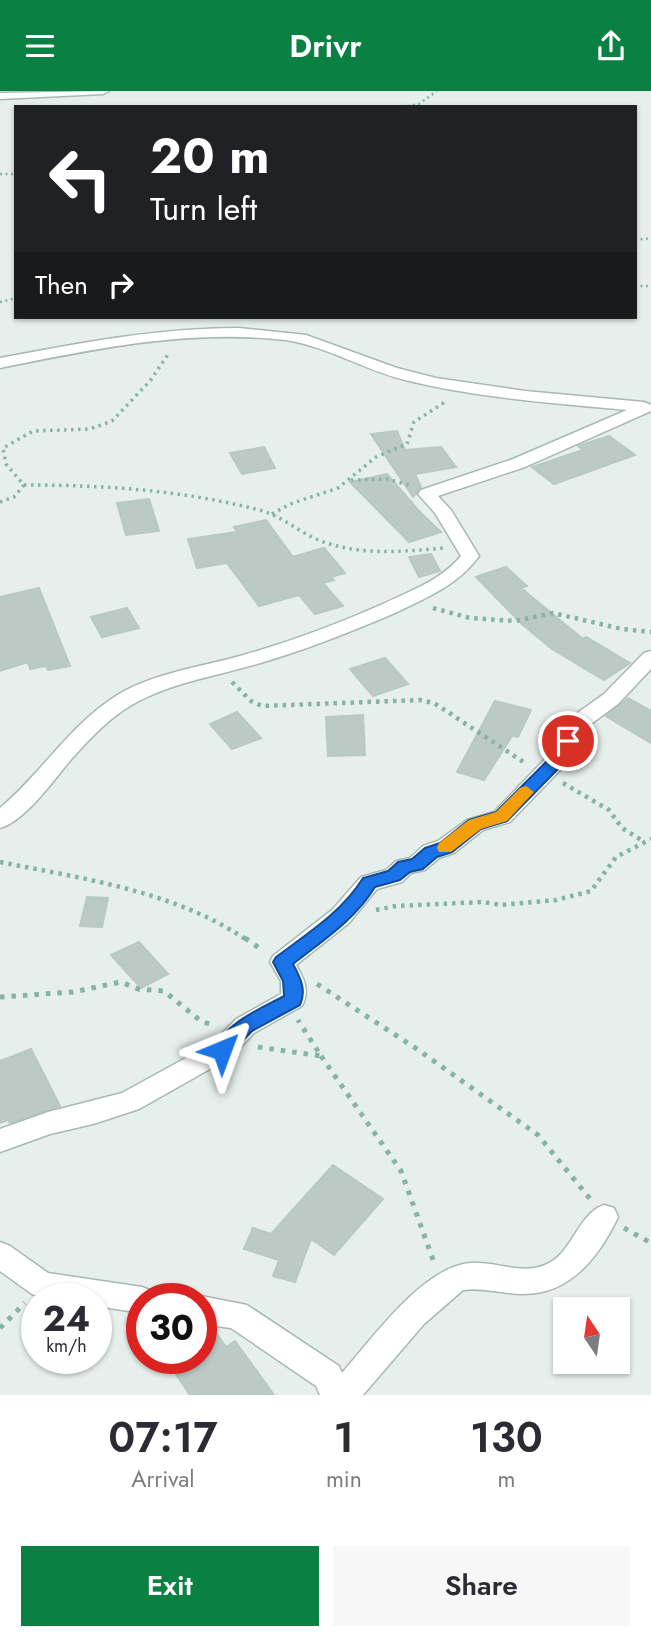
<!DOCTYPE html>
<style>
:root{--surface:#fff;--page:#f7f7f7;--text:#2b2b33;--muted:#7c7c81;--accent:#0b8043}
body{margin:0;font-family:Jost,sans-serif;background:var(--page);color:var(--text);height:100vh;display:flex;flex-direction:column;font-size:26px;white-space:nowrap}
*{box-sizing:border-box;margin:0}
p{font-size:23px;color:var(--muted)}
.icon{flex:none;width:38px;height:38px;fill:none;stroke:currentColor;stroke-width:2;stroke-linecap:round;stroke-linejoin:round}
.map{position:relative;height:1304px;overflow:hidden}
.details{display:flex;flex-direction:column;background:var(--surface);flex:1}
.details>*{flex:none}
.top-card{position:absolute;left:14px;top:14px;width:623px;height:214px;border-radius:0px;box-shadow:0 2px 5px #0004;background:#202124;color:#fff;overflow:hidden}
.needle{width:46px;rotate:347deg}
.controls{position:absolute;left:553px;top:1206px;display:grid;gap:14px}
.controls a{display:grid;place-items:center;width:77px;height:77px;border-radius:0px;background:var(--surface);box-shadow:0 2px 5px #0004;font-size:35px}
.speed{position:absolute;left:21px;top:1192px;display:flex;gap:14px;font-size:35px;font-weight:700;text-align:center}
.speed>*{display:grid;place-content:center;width:91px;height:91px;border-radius:50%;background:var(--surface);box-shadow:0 2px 5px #0004;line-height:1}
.speed small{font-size:18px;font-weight:400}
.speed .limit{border:10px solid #d22;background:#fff;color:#111}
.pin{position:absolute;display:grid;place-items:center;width:60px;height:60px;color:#fff;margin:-30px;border:4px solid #fff;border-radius:50%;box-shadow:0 2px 7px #0007}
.me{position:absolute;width:77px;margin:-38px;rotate:44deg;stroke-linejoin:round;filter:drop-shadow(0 0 5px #0008)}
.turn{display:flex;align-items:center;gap:24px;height:147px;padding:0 21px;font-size:32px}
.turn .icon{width:91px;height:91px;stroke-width:2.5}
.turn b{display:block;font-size:49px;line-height:60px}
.then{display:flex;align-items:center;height:66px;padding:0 21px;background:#0003;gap:14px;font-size:26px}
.eta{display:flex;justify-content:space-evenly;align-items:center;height:119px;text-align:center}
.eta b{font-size:42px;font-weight:600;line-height:49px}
.action{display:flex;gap:14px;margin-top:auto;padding:14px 21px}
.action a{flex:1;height:80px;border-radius:0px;background:var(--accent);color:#fff;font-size:28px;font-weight:600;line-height:80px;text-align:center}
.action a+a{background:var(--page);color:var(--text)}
header{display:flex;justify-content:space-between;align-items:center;height:91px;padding:0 21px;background:var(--accent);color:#fff;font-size:32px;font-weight:600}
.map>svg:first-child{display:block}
.building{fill:#bbcac4;stroke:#b8c9c2;stroke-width:2}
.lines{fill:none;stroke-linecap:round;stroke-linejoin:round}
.street-casing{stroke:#a8b8b2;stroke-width:3}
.path-far3{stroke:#86b3a5;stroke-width:2.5;stroke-dasharray:2 3.5;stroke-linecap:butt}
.path-far2{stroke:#86b3a5;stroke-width:3.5;stroke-dasharray:2.5 4.5;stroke-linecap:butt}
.path-far1{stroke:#86b3a5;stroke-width:4.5;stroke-dasharray:3.5 5;stroke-linecap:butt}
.path{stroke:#86b3a5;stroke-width:5;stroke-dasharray:4.5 7;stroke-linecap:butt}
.street{fill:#fff;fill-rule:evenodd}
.route{fill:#1a73e8;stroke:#114b97;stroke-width:2}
.slow{fill:#f59e0b}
</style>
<header><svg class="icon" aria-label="menu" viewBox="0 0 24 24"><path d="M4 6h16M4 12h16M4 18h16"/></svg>Drivr<svg class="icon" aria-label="share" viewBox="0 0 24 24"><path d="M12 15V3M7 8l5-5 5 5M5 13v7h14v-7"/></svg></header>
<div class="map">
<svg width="651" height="1304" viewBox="0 0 651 1304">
<rect width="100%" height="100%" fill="#e6efeb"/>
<path class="building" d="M397,340L405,359L441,356L456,376L415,383L421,396L413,406L371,343Z
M609,345L635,364L554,393L532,376L583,359L578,355Z
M264,356L275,377L242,383L230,362Z
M387,383L420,421L441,441L409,451L350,391Z
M149,408L159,440L126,444L117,412Z
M266,429L293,466L324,457L345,482L331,486L334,489L323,492L343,515L315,523L299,504L259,515L227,472L197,477L188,448L237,441L234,436Z
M431,463L440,480L419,486L409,466Z
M506,476L527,495L521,497L583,548L586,546L630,572L604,589L552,558L523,534L476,486Z
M39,497L70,575L48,579L46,575L30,578L28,571L0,580V506Z
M127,517L139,537L102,546L91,526Z
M385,567L408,593L373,605L350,578Z
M628,607L651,620V652L606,625Z
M495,610L531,619L518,646L512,645L484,689L457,681Z
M237,621L261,647L232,658L210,633Z
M363,624L365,664L328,665L326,626Z
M87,806L108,807L102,836L80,835Z
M139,851L168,883L141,897L111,864Z
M31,958L60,1015L10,1032L8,1029L0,1032V970Z
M333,1074L383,1108L334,1164L311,1148L295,1191L273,1185L279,1169L244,1158L253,1137L271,1143Z
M214,1239L226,1256L235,1250L274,1304H190L165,1267H201V1248Z"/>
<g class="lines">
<defs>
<path id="street" d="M109,0L103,3L0,8V2Z
M239,237L306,244L397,277L436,287L525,300L644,311L651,314V320L525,376L438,405L451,419L479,465C458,494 428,506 397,521C351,541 305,559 257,573C220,584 181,590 145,607C114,621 91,646 69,671C52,691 25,730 0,737V717C42,682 71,632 119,603C155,582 200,576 240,565C290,551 338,533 385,512C412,499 441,489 461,465L435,422L418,403L421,399L513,368L627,319C553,312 478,307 405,289C364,279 327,255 285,249C188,238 94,258 0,277V267C80,252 157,237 239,237Z
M651,560V578L618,613L591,633L566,673L510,731L483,739L454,762L439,767L425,779L411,782L402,791L377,798L349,832L296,874C304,887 310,900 302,915L254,942L231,966L139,1018L93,1033L50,1043L0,1061V1038L48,1021L122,1002L213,952L236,928L281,903V890L270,871L273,865L332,819L361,786L386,779L396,770L410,767L423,755L438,750L467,729L494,721L550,663L576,623L604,603L644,562Z
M604,1114L614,1117L618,1126C599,1166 570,1204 522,1203C502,1203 483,1196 463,1199L424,1233L363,1304H320L316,1295L231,1237L201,1233V1208H196L201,1205L247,1214L339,1275L342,1282C372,1248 423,1176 470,1172C494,1170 522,1184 545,1174C573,1163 577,1123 604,1114Z
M0,1151L10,1155L48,1182L142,1196L152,1200L156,1208H142V1222L96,1215V1208L42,1207L32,1203L0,1180Z"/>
</defs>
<use href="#street" class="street-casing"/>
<path class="path-far3" d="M402,16L419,13L437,0
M0,83H16
M635,149L651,147
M635,195H651
M0,211L16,207"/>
<path class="path-far2" d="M351,389L388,388L411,395
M24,394C103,394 182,399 259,419C280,424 296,439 316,448C356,465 400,461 443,457
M0,411L14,406L24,394L6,373L3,357L33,340L90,338L112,330L150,290L169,262
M272,423L290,413L338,397L376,366L407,353L414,331L445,311"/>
<path class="path-far1" d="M433,517L470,527L515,530L553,522L622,538L651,541
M232,591L251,610L262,615L420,609L434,612L525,672
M563,692L609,719L622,737L643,750
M0,771C85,788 174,800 247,849
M376,819L396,815L483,811L501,814L556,809L591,800L616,766L651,748"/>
<path class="path" d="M245,847L262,859
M317,893L417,958L538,1044L591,1109
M0,906L73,901L121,891L138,898L164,900L202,931L215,934
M258,956L321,965L298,929
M321,965L401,1080L435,1174
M624,1137L651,1152
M0,1237L25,1212"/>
<use href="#street" class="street"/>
</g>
<path class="route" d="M568,645L576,650L564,672L507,730L481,738L452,761L437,766L423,778L410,781L400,789L375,796C355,829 322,850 293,873C300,886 307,899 300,914L252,940L229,964L222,967L216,964L213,959C227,931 258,919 284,905L283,890L273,871L276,866C307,843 342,821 363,787L388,780L398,771L412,768L425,757L440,752L469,729L496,721L552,665L562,647Z"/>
<path class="slow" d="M526,695L534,701L507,730L481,738L451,761H439L437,757L439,752L469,729L496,721L520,697Z"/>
</svg>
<div class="controls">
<a><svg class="needle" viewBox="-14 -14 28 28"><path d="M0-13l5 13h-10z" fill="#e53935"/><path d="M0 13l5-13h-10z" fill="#7c7c81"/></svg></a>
</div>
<div class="speed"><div>24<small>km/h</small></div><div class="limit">30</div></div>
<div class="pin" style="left:568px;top:650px;background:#d93025"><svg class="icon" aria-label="arrive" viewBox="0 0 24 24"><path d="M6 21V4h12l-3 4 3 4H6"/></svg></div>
<svg class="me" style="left:222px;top:959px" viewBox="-20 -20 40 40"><path d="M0-17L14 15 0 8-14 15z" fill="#1a73e8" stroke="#fff" stroke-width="4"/></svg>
<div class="top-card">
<div class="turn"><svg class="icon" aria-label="left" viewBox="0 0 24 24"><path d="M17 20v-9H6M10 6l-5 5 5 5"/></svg><div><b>20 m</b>Turn left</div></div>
<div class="then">Then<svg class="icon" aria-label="right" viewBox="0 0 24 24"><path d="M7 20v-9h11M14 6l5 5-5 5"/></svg></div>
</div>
</div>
<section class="details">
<div class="eta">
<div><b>07:17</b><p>Arrival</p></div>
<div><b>1</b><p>min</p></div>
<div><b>130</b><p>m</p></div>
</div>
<div class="action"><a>Exit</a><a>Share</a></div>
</section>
